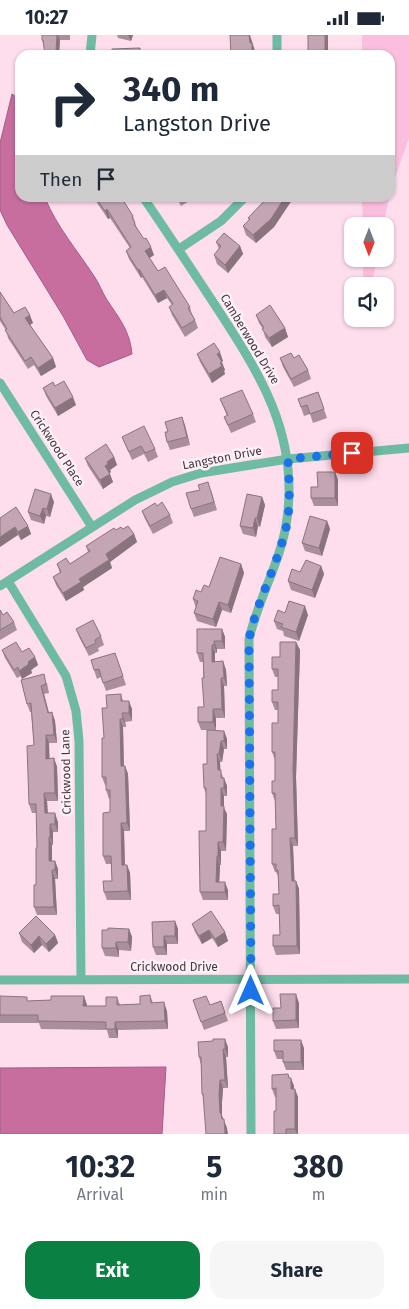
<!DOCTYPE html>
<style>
:root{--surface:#fff;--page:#f6f6f7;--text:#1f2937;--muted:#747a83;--accent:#0b8043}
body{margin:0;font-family:"Fira Sans",sans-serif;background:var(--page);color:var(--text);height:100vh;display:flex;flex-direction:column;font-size:19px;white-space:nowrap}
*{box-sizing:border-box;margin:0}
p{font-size:16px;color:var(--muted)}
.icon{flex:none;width:28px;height:28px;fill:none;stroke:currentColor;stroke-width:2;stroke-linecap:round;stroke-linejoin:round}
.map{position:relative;height:1099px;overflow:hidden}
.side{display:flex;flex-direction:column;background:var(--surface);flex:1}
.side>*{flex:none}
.top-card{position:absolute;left:15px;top:15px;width:380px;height:152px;border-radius:15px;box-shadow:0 1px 4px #0004;background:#fff;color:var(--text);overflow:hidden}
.needle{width:32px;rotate:180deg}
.buttons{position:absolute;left:344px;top:182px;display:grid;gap:10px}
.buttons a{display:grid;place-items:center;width:50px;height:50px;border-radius:10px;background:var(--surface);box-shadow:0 1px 4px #0004;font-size:25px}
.pin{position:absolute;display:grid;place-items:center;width:42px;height:42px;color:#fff;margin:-21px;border-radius:10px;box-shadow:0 2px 8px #0006}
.me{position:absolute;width:55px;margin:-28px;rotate:0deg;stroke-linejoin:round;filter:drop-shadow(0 0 4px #0008)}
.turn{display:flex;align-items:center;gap:18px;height:105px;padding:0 25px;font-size:22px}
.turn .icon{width:65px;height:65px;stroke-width:2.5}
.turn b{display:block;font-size:35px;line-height:42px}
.then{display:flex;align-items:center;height:48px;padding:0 25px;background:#0003;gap:10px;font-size:19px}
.eta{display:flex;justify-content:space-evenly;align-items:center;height:85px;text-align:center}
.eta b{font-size:30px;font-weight:700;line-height:35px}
.primary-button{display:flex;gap:10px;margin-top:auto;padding:10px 25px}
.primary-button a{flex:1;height:58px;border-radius:15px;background:var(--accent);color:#fff;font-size:20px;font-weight:700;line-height:58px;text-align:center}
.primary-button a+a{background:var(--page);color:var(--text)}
.status{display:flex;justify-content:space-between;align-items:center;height:35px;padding:0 25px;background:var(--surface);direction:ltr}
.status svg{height:14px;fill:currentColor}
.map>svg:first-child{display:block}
.green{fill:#fcbede}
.water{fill:#c76e9f;stroke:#a05e82}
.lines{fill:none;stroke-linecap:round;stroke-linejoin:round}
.street{stroke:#6ebaa2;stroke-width:9}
.wall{fill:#a98e9b}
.shaded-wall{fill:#89747e}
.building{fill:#c4a5b4;stroke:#89747e}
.route{stroke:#1a73e8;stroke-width:9;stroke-dasharray:0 16.2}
.labels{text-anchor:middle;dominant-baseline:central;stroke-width:5;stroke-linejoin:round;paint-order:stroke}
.street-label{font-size:12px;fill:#46393f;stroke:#fef0f7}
</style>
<div class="status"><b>10:27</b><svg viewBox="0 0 49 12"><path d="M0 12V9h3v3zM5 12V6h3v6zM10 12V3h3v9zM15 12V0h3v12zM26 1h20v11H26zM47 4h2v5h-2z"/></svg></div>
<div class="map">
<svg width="409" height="1099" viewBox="0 0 409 1099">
<rect width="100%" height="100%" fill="#fedded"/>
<path class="green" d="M362,0H409V103L390,157V20H362Z
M362,163H389L383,191H363Z
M363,224H377L372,249H363Z"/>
<path class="water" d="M12,59L19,64L20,162L45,163C57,192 77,215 94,241C99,248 102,257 107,265C119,283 130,296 132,319L99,332L87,325L63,281L7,190L0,175V108Z
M166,1032L162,1099H0V1033Z"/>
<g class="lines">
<path class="street" d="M277,0V20
M90,20L92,0
M143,162C167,197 190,232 213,267C258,336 299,397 287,484C282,524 258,564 249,604L251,1099
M179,214L221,186L245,162
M0,348L92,492
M8,546L66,641L76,676L79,706L81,945
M0,551L135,465L172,447L201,438L288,424L409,413
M0,945L409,944"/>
</g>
<path class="wall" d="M42,0H70V5H60L59,17L62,20L44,11L42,5Z
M117,0H133L131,6L118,3Z
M252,7L255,20H231Z
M93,162H121L133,181L137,194L154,220L149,223L158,236L190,272L192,280L195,285L198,293L185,302L172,280L169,272L172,270L167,263L158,268L142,242L141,243L129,224L126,216L130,213L110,183L108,184Z
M176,162H196L181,171Z
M266,162H294L274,192L256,208L246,200L243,191L249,185L248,183L266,164Z
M216,207L240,211L243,219L228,238L217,229L214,220L219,214Z
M0,257L14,278L33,288L30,290L53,323L56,332L41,341L34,330L28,334L8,303L6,295L0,286Z
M256,280L285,293L288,302L272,312L265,302L263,294L259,288Z
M197,319L223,326L221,327L225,335L224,336L225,339L212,348L200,327Z
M280,323H294L308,335L311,344L294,352L283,332Z
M55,351L76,370L58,381L46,361L43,353Z
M318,357L327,383L313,388L310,379L304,381L298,364Z
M220,364L253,379L256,387L231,398L224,382L227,381Z
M182,382L190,410L170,415L167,407L168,397Z
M122,402L155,414L158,422L148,427L144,419L132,425Z
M114,422L117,430L110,435L111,437L109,438L113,447L103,454L88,431L85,423Z
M335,437L338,445V471H314L311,463Z
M211,455L217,475L194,482L191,474Z
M262,462L265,470L260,492L258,491L256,502L243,499L240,491Z
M54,467L50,482L46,481L44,489L31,485L28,477Z
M157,471L170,480L173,488L153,499L145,484L142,476Z
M0,483L28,491L31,499L21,505L18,500Z
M327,486L330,494L322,521L305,516L302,508Z
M123,494L134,499L137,507L110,527L112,533L83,552L84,555L66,566L56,550L53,542L60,538L57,529H70L88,517L86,511L116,495Z
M241,529L244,538L231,578L222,575L216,592L197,586L194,578L196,573L193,564L209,552Z
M321,531L324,539L315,563L291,555L288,546Z
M0,575L3,580L14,587L17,595L0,605Z
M285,578L308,580L299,606L284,601L283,596L277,594L274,586Z
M76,594L101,601L104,610L98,613L99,616L89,621L79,602Z
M222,594L225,602V614H217V618H215V627L223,626L226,635L227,651H224L225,683H216V695H201L198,687L204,672L203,627H200L197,618Z
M296,607L300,615L296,742L298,811H293L294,846H296L299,854L300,919L276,920L273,911L280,900L279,879H276L273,871L279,859L278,841L276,837H275L272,829L276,794L275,766L272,758L275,746V725L272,717L278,688V675H275L272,667L278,655V642H275L272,634L280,622Z
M2,615L22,617L35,622L38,630L31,635L32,638L22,644L21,641L17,643L5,623Z
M118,626L126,650L106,656L101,642L97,644L94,635Z
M21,645L47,648L49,658L44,659L49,678L52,677L55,686L57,708H49V723H54L57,732L58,766H47L48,778L58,787V797H53V810H52V826H55L58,834V844H55L57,880H37L34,872L36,850L37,813V778H32L29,769L34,710L31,677H30L27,669Z
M121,659L123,666L132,674V686L125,687L126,692H123L124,731H125L128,739L130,796H124L125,830H127L130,838L131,865H107L104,857L112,846L111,829H106L103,821L110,777V764H109L106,755V750H105L102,742L104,703L107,673Z
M224,696L227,704V714H224L222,727H220V735L227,751V761H224V773L227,779L226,816H221V830H220L219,847L228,855V865H203L200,857L206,796V759L204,753L207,729Z
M175,886L178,894V909H167V920H156L153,912Z
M192,889L225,897L228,906L218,912L212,903L202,909L195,897Z
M129,894L132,902L131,916L119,915V922L105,921L102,913Z
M19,898L55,900L58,908L49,917L42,910L34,918L22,907Z
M150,960L153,968L167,976L168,994L118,995V1003H109L107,995L41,994L39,988H0V961L28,966L51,965L84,961L87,971H106L117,962L120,970L140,969Z
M193,965L210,970L221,966L228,986L204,995Z
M299,968V993L276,994L273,986L281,973Z
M228,1012V1022H226L228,1053H223L222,1067V1081L227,1093L204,1064L202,1059L201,1030L199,1022Z
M304,1013V1035H286L283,1027V1024H277L274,1016Z
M290,1043L294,1051V1054L298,1062V1099H274L276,1076V1062H275L272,1054Z"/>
<path class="shaded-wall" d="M57,0H58L60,5L59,20L56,17Z
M128,0H133L131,6Z
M247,0H250L255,16V20H253Z
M325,0H328V20H325Z
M285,162H294L274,192L256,208L253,200Z
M107,174L110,183L108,184L105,176Z
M240,211L243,219L228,238L225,230Z
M151,212L154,220L148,224L145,216Z
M139,234L142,242L141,243L138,235Z
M164,255L167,263L158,268L155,260Z
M30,280L33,288L28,291L25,283Z
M285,293L288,302L272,312L269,303Z
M220,317L223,326L220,328L217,319Z
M53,323L56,332L41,341L38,333Z
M222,327L225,335L224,336L225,339L212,348L209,339Z
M73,362L76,370L58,381L55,373Z
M182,382L185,390L190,410L187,402Z
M114,422L117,430L110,435L111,437L108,439L105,431L107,427Z
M335,437L338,445V471L335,463Z
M110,439L113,447L103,454L100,445Z
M51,459L54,467L50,482L47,474Z
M262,462L265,470L260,492L257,483Z
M43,473L46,481L44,489L40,481Z
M255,483L258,491L256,502L253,493Z
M327,486L330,494L322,521L319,513Z
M28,491L31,499L21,505L18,497Z
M15,492L18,500L0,512V502Z
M134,499L137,507L110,527L112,533L83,552L84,555L66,566L63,558L106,519Z
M241,529L244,538L231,578L228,570Z
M321,531L324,539L315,563L312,555Z
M219,567L222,575L216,592L213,584Z
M305,571L308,580L299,606L296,597Z
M222,594L225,602V614L222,606Z
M214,606L217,614V618L214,610Z
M296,607L300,615L296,742L298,811L295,803L293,734Z
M212,610L215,618V635L212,627Z
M35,622L38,630L31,635L32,638L22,644L19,636L28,627Z
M223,626L226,635L227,651L224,643Z
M221,643L224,651L225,683L222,674Z
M41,651L44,659L51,686L48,678Z
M129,666L132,674V686L129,678Z
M213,674L216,683V695L213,687Z
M52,677L55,686L57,708L54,700Z
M122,678L125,687L126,692L123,684Z
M120,684L123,692L124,740L121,731Z
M224,696L227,704V714L224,706Z
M46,700L49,708L50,732L46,724Z
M221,706L224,714L222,727L219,719Z
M217,719L220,727L221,744L218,735Z
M54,723L57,732L58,766L55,758Z
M125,731L128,739L130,796L127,788Z
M224,743L227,751V761L224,753Z
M221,753L224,761V773L227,779L226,816L223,807L221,771Z
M44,758L47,766L48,787L45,778Z
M55,778L58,787V797L55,789Z
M121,788L124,796L125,839L122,830Z
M50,789L53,797V810L50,802Z
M49,802L52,810V835L49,826Z
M290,803L293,811L295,854L292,846Z
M218,807L221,816V830L218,821Z
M217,821L220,830L219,855L216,847Z
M55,826L58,834V844L55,835Z
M127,830L130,838L131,865L128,856Z
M52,835L55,844L57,880L54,872Z
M296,846L299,854L300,919L297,911Z
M225,847L228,855V865L225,857Z
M175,886L178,894V909L175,901Z
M129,894L132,902L131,916L128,907Z
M209,895L212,903L202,909L199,901Z
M225,897L228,906L218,912L215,904Z
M55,900L58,908L49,917L46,909Z
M39,901L42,910L34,918L31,910Z
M164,901L167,909V920L164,912Z
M116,907L119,915V922L116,913Z
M296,959L299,968V993L296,985Z
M84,961L87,970L86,979L83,971Z
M164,967L167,976L168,994L165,986Z
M115,987L118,995V1003L115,994Z
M225,1004L228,1012V1022L225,1014Z
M301,1005L304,1013V1035L301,1027Z
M223,1014L226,1022L228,1053L225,1045Z
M288,1039L291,1047V1043L294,1051V1062L291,1054Z
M220,1045L223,1053L222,1067V1081L227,1093L228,1099H225V1093L220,1078L219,1059Z
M295,1054L298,1062V1099H297L295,1094Z"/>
<path class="building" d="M42,0H57L56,17L61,16V20H45L43,5H42Z
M230,0H249L250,8H252V17H244V20H231Z
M308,0H325V20H300V17H308Z
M140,13V20H112V14Z
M95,162H121L133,181L132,182L135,188L134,189L144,204L146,203L151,212L145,216L158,236L165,232L190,272L188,273L195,285L182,293L169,272L173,269L164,255L155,260L139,234L138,235L126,216L131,212L107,174L105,176Z
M285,162L271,184L253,200L243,191L250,184L248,183L268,162Z
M224,198L240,211L225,230L214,220L221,211L216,207Z
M0,257L14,278L25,272L30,280L25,283L53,323L38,333L31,322L25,326L5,295L7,294L0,282Z
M270,270L285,293L269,303L262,294L264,293L256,280Z
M214,308L220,317L217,319L222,327L220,328L222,331L209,339L197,319Z
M291,318L294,323L299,320L308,335L291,344L280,323Z
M64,346L73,362L55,373L43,353L53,347L55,351Z
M242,355L253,379L228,390L224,382L228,380L220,364Z
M318,357L324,374L310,379L307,370L301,372L298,364Z
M182,382L187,402L167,407L165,397H168L165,387Z
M144,391L155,414L145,418L141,411L129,417L122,402Z
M106,409L114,422L107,427L108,429L105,431L110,439L100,445L85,423Z
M317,437H335V463H311V452H318Z
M208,447L214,467L191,474L186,458L200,455L198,450Z
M35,454L51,459L47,474L43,473L40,481L28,477Z
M247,459L262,462L257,483H255L253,493L240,491Z
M162,467L170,480L150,491L142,476L155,468L157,471Z
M16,472L28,491L18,497L15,492L0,502V483Z
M310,481L327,486L319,513L302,508Z
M128,491L134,499L106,519L109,525L79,544L81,547L63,558L53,542L61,537L57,529L66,523L70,529L90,516L86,511L114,493L116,495L121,492L123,494Z
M220,522L241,529L228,570L219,567L213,584L194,578L198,566L193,564L196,555L201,557L204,550L209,552Z
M306,525L321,531L312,555L288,546L292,534L300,537Z
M289,566L305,571L296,597L281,592L283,589L274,586L278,575L285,578Z
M0,575L3,580L7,577L14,587L0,595Z
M93,585L101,601L95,605L96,608L86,613L76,594Z
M197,594H222V606H214V610H212V627L223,626L224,643H221L222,674H213V687H198V672H204L202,643H204L203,618H197Z
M16,607L22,617L29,613L35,622L28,627L29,629L19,636L18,632L14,635L2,615Z
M280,607H296L293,734L295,803H290L292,846H296L297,911H273V900H280L279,870L273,871V859H279L278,835H276V829H272V794H276L275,758H272V746H275V717H272V688H278V667H272V655H278V634H272V622H280Z
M115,618L123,641L103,648L99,634L94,635L91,625Z
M44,639L46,649L41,651L48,678L52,677L54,700H46V724L54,723L55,758H44L45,778H55V789H50V802H49V826H55V835H52L54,872H34V850H36V813H37L36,769H29L27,711L34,710L31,668L27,669L21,645Z
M121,659V666H129V678H122L123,684H120L121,731H125L127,788H121L122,830H127L128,856L104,857L103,846H112L111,821H103V778L110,777V755H106V742H102V703H104L102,673H107L106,660Z
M207,695L224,696V706H221L219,719H217L218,735H221V743H224V753H221V771H224L223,807H218V821H217L216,847H225V857H200L199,796H206V753H204L203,729H207Z
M211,876L225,897L215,904L209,895L199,901L192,889Z
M36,881L55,900L46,909L39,901L31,910L19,898Z
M175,886V901H164V912H153L152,887Z
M108,893L129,894L128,907H116V913H102V895H108Z
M280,959H296V985L273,986V973H281Z
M150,960L151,968L164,967L165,986L115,987V994H106V987L38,986V980H0V961L27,962V966L51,965V961H84L83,971H106V962H117V970L140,969V961Z
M206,961L210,970L221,966L225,978L201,987L193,965Z
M213,1004H225V1014H223L225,1045H220L219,1059L220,1078H221L222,1084H224L225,1099H206L203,1059H202L201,1022H199L198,1007L213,1006Z
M274,1005H301V1027H283V1016H274Z
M288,1039L289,1043H291V1054H295V1094H286V1099H274V1076H276V1053L272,1054V1040Z"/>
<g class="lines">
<path class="route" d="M251,956L249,604C257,566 277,531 286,493C291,472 289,446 288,424L352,418"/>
</g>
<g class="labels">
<g class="street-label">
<text transform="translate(250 304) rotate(59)">Camberwood Drive</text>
<text transform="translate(57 413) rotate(57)">Crickwood Place</text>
<text transform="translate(222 423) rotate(-11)">Langston Drive</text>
<text transform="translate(66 737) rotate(-91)">Crickwood Lane</text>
<text x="174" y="932">Crickwood Drive</text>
</g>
</g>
</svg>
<div class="buttons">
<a><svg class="needle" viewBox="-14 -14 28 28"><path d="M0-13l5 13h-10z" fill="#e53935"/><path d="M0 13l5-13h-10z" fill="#747a83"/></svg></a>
<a><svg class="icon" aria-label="sound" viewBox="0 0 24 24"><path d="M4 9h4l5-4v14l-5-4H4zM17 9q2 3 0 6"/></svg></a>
</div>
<div class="pin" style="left:352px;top:418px;background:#d93025"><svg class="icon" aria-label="arrive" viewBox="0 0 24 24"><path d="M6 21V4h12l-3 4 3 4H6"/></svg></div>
<svg class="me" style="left:251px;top:956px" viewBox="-20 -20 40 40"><path d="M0-17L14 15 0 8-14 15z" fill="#1a73e8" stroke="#fff" stroke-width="4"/></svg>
<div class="top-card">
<div class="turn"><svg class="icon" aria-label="right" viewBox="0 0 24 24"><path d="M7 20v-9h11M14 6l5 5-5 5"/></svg><div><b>340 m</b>Langston Drive</div></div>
<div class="then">Then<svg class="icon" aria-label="arrive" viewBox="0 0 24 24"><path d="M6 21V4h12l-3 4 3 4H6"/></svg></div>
</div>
</div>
<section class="side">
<div class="eta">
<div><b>10:32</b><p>Arrival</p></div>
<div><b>5</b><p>min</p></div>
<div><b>380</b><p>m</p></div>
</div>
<div class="primary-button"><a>Exit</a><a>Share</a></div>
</section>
